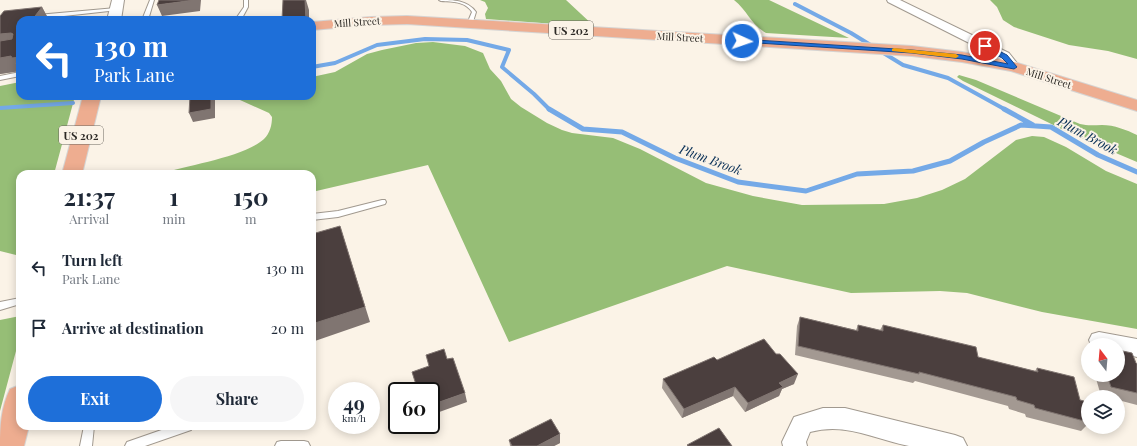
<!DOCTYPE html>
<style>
:root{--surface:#fff;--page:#f6f6f7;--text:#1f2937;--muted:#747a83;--accent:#1e6fd9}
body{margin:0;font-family:"Playfair Display",serif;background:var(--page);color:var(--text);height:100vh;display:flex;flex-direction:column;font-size:15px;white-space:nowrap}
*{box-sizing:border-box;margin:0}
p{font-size:13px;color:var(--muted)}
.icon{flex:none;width:22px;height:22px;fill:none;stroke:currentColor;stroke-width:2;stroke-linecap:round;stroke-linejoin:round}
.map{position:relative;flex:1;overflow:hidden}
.panel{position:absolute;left:16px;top:170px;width:300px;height:260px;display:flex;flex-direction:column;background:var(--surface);border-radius:12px;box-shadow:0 2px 10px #0003}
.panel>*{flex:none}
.banner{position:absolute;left:16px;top:16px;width:300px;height:84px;border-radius:12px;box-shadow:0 2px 10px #0003;background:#1e6fd9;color:#fff;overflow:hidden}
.needle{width:26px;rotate:344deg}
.buttons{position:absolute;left:1081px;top:338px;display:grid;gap:8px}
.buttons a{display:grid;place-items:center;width:44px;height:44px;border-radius:50%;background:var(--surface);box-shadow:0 2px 10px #0003;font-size:20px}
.speed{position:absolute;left:328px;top:382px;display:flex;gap:8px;font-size:20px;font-weight:700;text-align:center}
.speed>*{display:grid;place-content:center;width:52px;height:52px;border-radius:50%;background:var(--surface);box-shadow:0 2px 10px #0003;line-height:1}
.speed small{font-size:10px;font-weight:400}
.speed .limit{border:2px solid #111;border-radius:6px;background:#fff;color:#111}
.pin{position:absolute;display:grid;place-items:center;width:34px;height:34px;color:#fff;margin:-17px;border:2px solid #fff;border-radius:50%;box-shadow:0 1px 4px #0007}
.me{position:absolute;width:44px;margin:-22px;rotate:93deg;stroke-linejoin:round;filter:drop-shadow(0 0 3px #0008)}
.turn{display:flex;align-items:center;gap:14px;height:84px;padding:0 12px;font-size:18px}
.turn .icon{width:52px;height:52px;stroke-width:2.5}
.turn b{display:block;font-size:28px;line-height:34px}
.eta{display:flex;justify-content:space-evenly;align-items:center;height:68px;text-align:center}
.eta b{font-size:24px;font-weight:700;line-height:28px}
.primary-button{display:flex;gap:8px;margin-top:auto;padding:8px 12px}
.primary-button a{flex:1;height:46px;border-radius:24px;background:var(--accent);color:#fff;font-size:16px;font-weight:700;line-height:46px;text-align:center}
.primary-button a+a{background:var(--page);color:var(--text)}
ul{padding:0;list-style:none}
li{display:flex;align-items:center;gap:12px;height:60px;padding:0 12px}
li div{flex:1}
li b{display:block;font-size:15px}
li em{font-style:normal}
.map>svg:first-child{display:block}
.forest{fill:#96be76}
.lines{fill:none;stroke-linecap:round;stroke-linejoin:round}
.stream-far1{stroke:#74a9e7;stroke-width:4}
.stream{stroke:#74a9e7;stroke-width:5}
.service-casing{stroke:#a1998f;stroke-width:2}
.minor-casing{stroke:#a1998f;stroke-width:2}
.tertiary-casing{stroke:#a1998f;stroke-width:2}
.primary-casing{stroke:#d5d4d3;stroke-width:2}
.service{fill:#fff;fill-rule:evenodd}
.minor{fill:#fff;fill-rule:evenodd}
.tertiary{fill:#fff;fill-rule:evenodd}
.primary{fill:#eead90;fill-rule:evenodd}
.wall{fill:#a39992}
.shaded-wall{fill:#807571}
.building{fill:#4b3f3e;stroke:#807571}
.route{fill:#1e6fd9;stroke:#14488d}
.slow{fill:#f59e0b}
.labels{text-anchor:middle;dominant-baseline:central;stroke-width:4;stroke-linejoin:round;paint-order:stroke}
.far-street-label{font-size:10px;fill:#2c2925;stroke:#fbf3e7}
.shield{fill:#fbf3e7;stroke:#6a665f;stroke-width:1}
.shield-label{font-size:11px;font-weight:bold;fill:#2c2925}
.water-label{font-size:13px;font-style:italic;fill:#082f56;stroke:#fbf3e7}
</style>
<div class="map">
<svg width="1137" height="446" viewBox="0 0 1137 446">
<rect width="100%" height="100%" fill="#fbf3e7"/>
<path class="forest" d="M480,0H566L595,27L486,19L485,14L488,8L485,2Z
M734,0H769L849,38L766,33C750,24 748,11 734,0Z
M990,0H1137V59L1108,51L1069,45L1014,27L1003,20L997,7Z
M433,42L465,46L483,53L490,69L501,81L511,99L521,107L547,123L562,130L572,133L613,138L640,149L706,183L753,196L802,205L884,204L917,198L942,190L965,179L1016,140L1032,136L1044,137L1066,147L1106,171L1137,184V329L1042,312L967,293L940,291L851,293L727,266L509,342L428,165L312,192V174H160C188,165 244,157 264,139C270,133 272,125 272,117L269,113L240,100L237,96H312V77L335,72L367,54L382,50L416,43Z
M959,75L976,80L1080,124C1088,126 1094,125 1102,125C1114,125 1127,130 1137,135V162L1078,137L963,81L957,77Z
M20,82V96H75L54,174H20V256L0,251V86Z
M20,316V336L0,411V320Z"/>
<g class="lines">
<path class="stream-far1" d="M795,4L851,33L903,65L948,78L1006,110
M312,67L335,63L377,45L425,39L467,40L509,50L502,67L534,94L550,110
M119,98L132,96
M0,108L73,103"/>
<path class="stream" d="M549,109L583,129L622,132L675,158L738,182L806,191L857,174L913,171L950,161L984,142L1021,125L1051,127L1098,155L1137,172
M1004,109L1033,125"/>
<defs>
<path id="service" d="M150,0H154L148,20H142Z
M244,0H248V7L241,20H235L244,7Z
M439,0C454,0 467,0 476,12L472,25L467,24L472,12C465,1 452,2 441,1Z
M116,8L118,9V10L37,19L34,17L37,15Z
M20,72V76L0,80V76Z
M382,200H385L386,202L385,204L338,217L312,220V214L338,211Z
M20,298V304L0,310V302Z
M84,426H94L92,446H80Z
M173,426H192L191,430L145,446H125L127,442Z
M281,441H304L308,442L310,446H275L277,442Z"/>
<path id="minor" d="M887,0H900L1009,53L1020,67L1018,70C1009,72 1006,65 1001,59L888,2Z
M1099,332L1137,339V357L1118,352V345H1091L1089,340L1092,334Z
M823,408H845L955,435L963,438L967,446C950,446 924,446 909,446C874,439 846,422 810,432L806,442L807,446H783L782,442L794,417Z"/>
<path id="tertiary" d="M112,0H124L121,20H107Z"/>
<path id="primary" d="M407,16L912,46L962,52L1014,62L1137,100V111L1011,71L962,62L912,56L407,24L371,25L312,30V22L371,17Z
M83,96H101L82,174H62Z
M20,385V426H29L24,446H0C0,426 1,408 10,389Z"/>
</defs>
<use href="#service" class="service-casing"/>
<use href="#minor" class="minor-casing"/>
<use href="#tertiary" class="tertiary-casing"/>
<use href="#primary" class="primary-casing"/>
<use href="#service" class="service"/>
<use href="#minor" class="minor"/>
<use href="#tertiary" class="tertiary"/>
<use href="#primary" class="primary"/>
</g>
<path class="wall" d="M42,7L49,20H20V71L0,74V16Z
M800,317L856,330L858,325L880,330L883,325L978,357L1035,371L1037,368L1080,400L1088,416V424L1081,431L1026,417L1025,414L1009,409L1008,406L915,381L913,383L795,355L797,326Z
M717,360L794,384L782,389L779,396L745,412L733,396L682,418L662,388L663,379Z
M1136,363L1137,364V405L1118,400V397H1106L1101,396L1095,375H1118Z
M509,440L560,443L554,446H510Z"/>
<path class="shaded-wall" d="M195,0H201L200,11L162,16L157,5Z
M305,0H306L309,10V20H306Z
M42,7L49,20H32Z
M11,33L20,47L0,48V34Z
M11,56L20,71L0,74V58Z
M20,57V70L12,58Z
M211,96H215V118L193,122L189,113Z
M340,226L370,322L312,342V324Z
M798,374L794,384L782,389L779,396L745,412L748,403L779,383Z
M735,387L733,396L682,418L684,409Z
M465,393L467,402L431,415V405Z
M560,434V443L554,446H537Z"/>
<path class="building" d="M159,0H195L157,5Z
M283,0H305L306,20H282Z
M42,7L32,20H20V36L17,41L20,40V57L12,58L11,56L0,58V41L12,39L13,34L11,33L0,34V16L4,11Z
M190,96H211V109L189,113Z
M340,226L365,307L312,324V234Z
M800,317L858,331V325L883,331V325L976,347L978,357L1038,372L1037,368L1074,377L1080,400L1084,401L1088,416V422L1035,408L1034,405L1017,400L1016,397L919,372V374L798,346Z
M764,339L776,354H780L798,374L779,383L783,387L748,403L735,387L684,409L663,379L714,357L717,360Z
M444,349L447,359L453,358L465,393L431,405V391H418L412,372L429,366L426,355Z
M1118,350L1132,353L1136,363L1137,364V393L1111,387L1107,375H1118Z
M551,419L560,434L537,446H512L509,440Z
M719,428L732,446H688L687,445Z"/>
<path class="route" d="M740,39L912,50L962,55L1008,64L1002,58L982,47L981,46L985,44L1007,55L1017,67L1014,69L962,59L912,53L742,42H740Z"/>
<path class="slow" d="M894,48L956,54L959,56L956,58L892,51V49Z"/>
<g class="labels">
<g class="far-street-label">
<text transform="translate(357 22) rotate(-4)">Mill Street</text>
<text transform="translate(680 37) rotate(3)">Mill Street</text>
<text transform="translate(1049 78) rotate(18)">Mill Street</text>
</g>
<g class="shield">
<rect x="549" y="21" width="44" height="18" rx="3"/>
<rect x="59" y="126" width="44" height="18" rx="3"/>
</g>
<g class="shield-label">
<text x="571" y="30">US 202</text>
<text x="81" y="135">US 202</text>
</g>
<g class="water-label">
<text transform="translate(1088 135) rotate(28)">Plum Brook</text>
<text transform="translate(711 159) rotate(20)">Plum Brook</text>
</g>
</g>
</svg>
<div class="buttons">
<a><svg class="needle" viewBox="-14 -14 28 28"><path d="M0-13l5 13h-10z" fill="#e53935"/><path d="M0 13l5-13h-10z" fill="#747a83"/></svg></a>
<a><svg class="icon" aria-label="layers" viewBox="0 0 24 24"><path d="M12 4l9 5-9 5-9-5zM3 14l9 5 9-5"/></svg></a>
</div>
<div class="speed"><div>49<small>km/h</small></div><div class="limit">60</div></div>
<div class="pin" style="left:985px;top:46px;background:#d93025"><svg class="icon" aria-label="arrive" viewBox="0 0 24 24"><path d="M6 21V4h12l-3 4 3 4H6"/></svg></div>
<svg class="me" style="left:742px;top:41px" viewBox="-20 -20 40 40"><circle r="17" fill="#1e6fd9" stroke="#fff" stroke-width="3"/><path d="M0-11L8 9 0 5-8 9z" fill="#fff"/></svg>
<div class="banner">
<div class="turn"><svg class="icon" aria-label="left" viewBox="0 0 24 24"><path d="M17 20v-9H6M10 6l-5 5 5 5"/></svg><div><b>130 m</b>Park Lane</div></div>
</div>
<section class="panel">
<div class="eta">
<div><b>21:37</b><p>Arrival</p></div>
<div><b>1</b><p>min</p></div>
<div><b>150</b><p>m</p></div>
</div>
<ul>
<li><svg class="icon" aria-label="left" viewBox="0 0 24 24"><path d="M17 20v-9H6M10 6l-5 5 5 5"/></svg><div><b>Turn left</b><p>Park Lane</p></div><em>130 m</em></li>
<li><svg class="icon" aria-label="arrive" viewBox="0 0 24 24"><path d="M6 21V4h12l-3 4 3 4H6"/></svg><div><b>Arrive at destination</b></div><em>20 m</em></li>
</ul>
<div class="primary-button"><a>Exit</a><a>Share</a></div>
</section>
</div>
